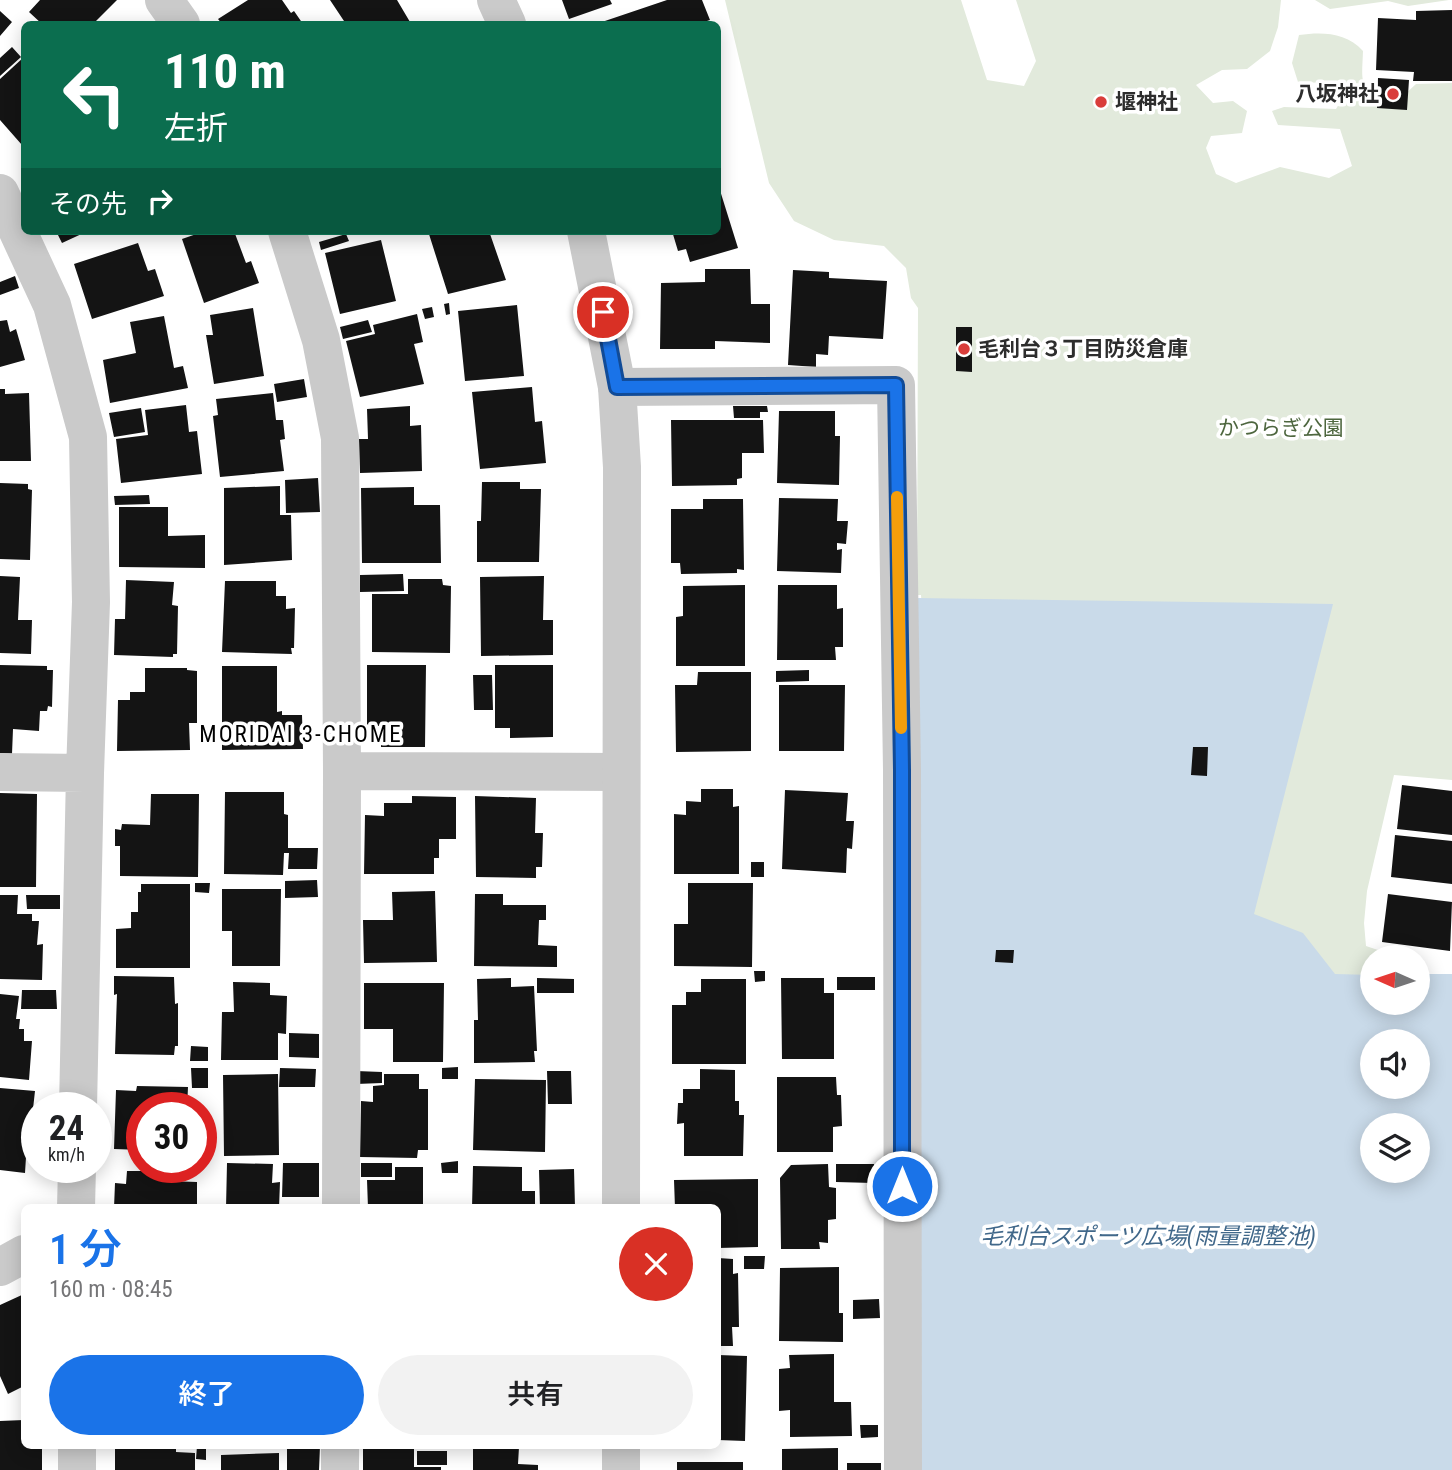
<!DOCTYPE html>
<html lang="ja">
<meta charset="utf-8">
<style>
:root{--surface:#fff;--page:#f2f2f2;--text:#202124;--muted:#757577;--accent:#1a73e8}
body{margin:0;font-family:"Roboto Condensed","Noto Sans JP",sans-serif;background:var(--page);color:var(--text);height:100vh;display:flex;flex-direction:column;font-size:26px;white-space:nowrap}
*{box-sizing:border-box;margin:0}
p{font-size:23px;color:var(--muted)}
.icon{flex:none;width:38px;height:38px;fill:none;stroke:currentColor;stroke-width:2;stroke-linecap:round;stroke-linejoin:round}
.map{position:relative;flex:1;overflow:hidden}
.panel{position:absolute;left:21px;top:1204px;width:700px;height:245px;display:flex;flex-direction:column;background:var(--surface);border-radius:10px;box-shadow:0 4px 18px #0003}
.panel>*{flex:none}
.hud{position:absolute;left:21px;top:21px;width:700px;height:214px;border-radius:10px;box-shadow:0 4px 18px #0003;background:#0b6e4f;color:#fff;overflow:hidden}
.needle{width:46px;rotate:273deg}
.buttons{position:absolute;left:1360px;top:945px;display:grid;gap:14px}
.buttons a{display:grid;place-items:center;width:70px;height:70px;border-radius:50%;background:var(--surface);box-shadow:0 4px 18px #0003;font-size:35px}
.speed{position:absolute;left:21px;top:1092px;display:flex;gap:14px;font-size:35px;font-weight:700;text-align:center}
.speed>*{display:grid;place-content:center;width:91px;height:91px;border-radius:50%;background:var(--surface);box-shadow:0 4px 18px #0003;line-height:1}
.speed small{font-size:18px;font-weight:400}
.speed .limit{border:10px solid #d22;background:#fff;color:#111}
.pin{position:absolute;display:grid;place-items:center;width:60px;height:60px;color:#fff;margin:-30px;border:4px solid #fff;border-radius:50%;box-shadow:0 2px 7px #0007}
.me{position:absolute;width:77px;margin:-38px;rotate:0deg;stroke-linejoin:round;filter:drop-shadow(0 0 5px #0008)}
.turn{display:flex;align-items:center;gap:24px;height:147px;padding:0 28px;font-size:32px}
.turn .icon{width:91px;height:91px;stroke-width:2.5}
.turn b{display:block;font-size:49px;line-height:60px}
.then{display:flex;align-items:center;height:66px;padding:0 28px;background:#0003;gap:14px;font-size:26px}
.round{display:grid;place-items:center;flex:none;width:74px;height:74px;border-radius:37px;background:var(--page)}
.headline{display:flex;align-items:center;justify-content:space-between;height:119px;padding:0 28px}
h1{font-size:42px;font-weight:600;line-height:52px;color:var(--accent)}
.cta{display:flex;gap:14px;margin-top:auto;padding:14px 28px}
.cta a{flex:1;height:80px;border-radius:42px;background:var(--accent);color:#fff;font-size:28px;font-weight:600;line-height:80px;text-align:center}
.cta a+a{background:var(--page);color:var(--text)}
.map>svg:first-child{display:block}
.green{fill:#e2eadc}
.water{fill:#c9dae9;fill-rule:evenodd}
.building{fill:#141414}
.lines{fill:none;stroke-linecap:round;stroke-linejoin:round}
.minor{stroke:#cacaca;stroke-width:38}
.tertiary{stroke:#cacaca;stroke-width:38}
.route-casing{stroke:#114b97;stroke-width:18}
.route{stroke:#1a73e8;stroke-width:12}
.slow{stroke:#f59e0b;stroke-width:12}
.poi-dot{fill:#d93d3b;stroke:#fff;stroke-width:2.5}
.labels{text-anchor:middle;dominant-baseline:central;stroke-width:7;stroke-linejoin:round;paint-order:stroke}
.poi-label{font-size:21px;font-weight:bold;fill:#2d2d2d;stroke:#fff;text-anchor:start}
.park-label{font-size:21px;fill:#4d663e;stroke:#fff}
.neighbourhood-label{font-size:23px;letter-spacing:2px;fill:#000;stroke:#fff}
.water-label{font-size:23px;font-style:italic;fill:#41688a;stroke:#fff}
</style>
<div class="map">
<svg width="1452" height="1470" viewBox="0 0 1452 1470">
<rect width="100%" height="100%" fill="#fff"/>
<path class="green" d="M725,0H961L987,80L1024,86L1036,61L1016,0H1281L1278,27L1270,51L1247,69L1222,70L1196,85L1213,103L1233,101L1247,111L1242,133L1211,136L1206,148L1216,174L1236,183L1280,167L1329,178L1352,166L1340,129L1278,125L1272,111L1284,107L1336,109L1348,89L1325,83L1298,82L1292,63L1299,35C1322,32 1346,32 1363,51C1362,81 1358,87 1385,104L1403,96L1416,84L1452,83V780L1394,775L1367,891L1364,923L1366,946L1399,957H1372V1003H1418V969L1427,977L1438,997L1327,1029L922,610L921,595H917L918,308L911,298L906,268L884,246L834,240L794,221L769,183Z
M1315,0H1449L1408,6L1388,1L1330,9Z"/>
<path class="water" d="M917,598L1333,604L1254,914L1303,933L1335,974L1372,975V1003H1418V974H1452V1470H914ZM1372,1041H1418V1087H1372ZM1372,1125H1418V1171H1372Z"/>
<path class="building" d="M40,0H117L93,24H42L29,12Z
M248,0H282L291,13L294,11L303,24H222L218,19Z
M330,0H397L410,22L407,24H346Z
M562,0H610L612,4L569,19Z
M667,0H702L710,20L704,22L705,24H596Z
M1452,10V81H1413L1414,72L1376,70L1378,18L1416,20V11Z
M0,11L12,22L0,36Z
M12,47L21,57L0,76V58Z
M24,57V143L22,145L0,120V79Z
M1378,78L1409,80L1407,110L1377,108Z
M718,184L738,248L690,262L686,249L678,251L672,231H718Z
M56,231H88L62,243Z
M205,231H234L246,263L251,261L259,283L204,303L182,239Z
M428,231H489L506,280L448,294Z
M346,234L349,241L321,250L319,242Z
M381,240L396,301L340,314L325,253Z
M138,243L148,271L155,269L164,296L92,319L74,264Z
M705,269H750L751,304H770V343L715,341V349H660L661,283L705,282Z
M793,270L829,272V278L887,281L883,339L829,336L828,355L816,354V367L788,365Z
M15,276L19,288L0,295V282Z
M449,303L450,314L446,315L444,304Z
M517,305L524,376L465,381L458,311Z
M432,307L434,317L425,319L422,309Z
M253,308L264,376L214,384L206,335H213L210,315Z
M417,314L423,342L414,344L424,384L360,397L346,341L375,334L373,325Z
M164,316L174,368L183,366L188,388L110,403L103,360L136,353L130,322Z
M7,320L10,332L16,329L25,360L0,367V321Z
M368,320L372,332L343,339L340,327Z
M956,327H972V372L956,371Z
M304,379L307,397L277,402L274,384Z
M532,387L535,422L542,421L546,463L480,469L472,392Z
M0,389H5V394L29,393L31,461H0Z
M273,393L276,420H283L285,439L280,440L284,471L220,477L213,416L218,415L216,399Z
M186,405L189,432L197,431L202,474L121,483L116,439L148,435L145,410Z
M410,406V426L421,425L422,471L360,473L359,439H368L367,409Z
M733,406H767L768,412H760V418H734Z
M141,408L145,432L114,437L109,413Z
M779,411H835V436H840L839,485L777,483Z
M671,420H763L764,453H742V478L737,479V485L672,486Z
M318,478L320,512L286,513L285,480Z
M482,482H520V489H541L539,562H477V521H481Z
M0,483L28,484V489L32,490L30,560L0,559Z
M280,486V515H291L292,560L224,565V488Z
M414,487V505H440L441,563H362L361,488Z
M149,495L150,504L115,505L114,496Z
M779,498L838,499L837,521H848L846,544L837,543V550L842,549L841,573L777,571Z
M703,499H743L744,570L737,569V573L681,574L680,563H671V509H703Z
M119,507H168V536L205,535V568L119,567Z
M403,574L404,591L360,592V575Z
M0,576L20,577L18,620H32L31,654L0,653Z
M544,576L543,620H553V655L481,656L480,577Z
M408,579H442L443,585L451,586L450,653L372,652V594H408Z
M126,580L174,582L172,605L178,606L177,654H173V657L114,655L115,619H125Z
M225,581H276V596H286V609L295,608L294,648H291L292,654L222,652Z
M745,585V666H676V617L683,616V586Z
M778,585H837V609L843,608V647H835L836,660H777Z
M0,665L47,666V670H53L52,707L48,706L47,711H40L39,731L13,729L12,754L0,753Z
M367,665H426L425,747H381V726H367Z
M495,665H553V737L510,738V728H495Z
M222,666H277V712L282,711V715H302L303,749L222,750Z
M145,668H187V670L197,671V723H189L190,750L117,751L118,700H130V692H145Z
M809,670V681L776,682V671Z
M698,672H751V751L676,752L675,685H697Z
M473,675H492L493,710H474Z
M779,685H845L844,751H779Z
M1193,747H1208L1207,776L1191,775Z
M1402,785L1452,791V835L1397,829Z
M701,789H733V807L739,806V874H674V814L686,815V801L701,802Z
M785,790L848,793L846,821H854L852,849L847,848L846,873L782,869Z
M225,792H284V814L288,815V848H318L317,869H288L289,853H284L283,875L224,874Z
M0,793L37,794L36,887H0Z
M151,794H199L198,877L120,876V846H115V829L121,830L122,824L150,825Z
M412,796L456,797V839H439V858H434V874H364L365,815L384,816V803H412Z
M475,796L536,798L535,833H543L542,867H536V878L476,877Z
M1395,835L1452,841V884L1391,877Z
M751,862H764V877H751Z
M317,880L318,897L285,898V881Z
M195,883H210L209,893L195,892Z
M688,883H753L752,967L674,966V924H688Z
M141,884H190V968H116V929L131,928V912H138V892H141Z
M222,889H281L280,966H232V931H222Z
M435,891L437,962L364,963L363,920H393L392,892Z
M475,894H503V905H546V920H539L538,945L557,946V967L474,966Z
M1388,894L1452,902L1450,951L1382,942Z
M0,895H18L17,914H32V921H39L37,945L43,944L42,980L0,979Z
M26,895H60V909H27Z
M996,950H1014L1013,963L995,962Z
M754,971H765V981L755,982Z
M114,976L174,977L175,1004L178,1003V1046H175L174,1055L115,1054L117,994L114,995Z
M837,977H875V990H837Z
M511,978V987L534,986L537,1051H534L535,1062L474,1063V1020H478L477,979Z
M537,978L574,979V993H537Z
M781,978H824V993H834V1059H782Z
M701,979H746V1064H672V1005H686V992H701Z
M233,982L270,983V995L287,996L286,1034L278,1033V1060H221L222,1012H234Z
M364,983H444L443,1062H393V1029H364Z
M22,990H56L57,1009H21Z
M0,994L19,996L16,1019H20L19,1029H24V1041H32L29,1080L0,1077Z
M289,1033L319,1034V1058L289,1057Z
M191,1046L208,1047V1061H190Z
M458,1067V1079H442V1068Z
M191,1068H208V1088H192Z
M280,1068L316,1069L315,1087H279Z
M700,1069L735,1070V1101H739V1115H744L743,1156H684V1123L677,1124L678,1103H683V1089H700Z
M356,1071L382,1072V1083L356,1084Z
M547,1071H571L572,1104H548Z
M278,1074L279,1155L224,1156L223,1075Z
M384,1074H419V1089H428V1150H418L417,1158L360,1157L361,1101L373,1102V1086L384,1085Z
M777,1077H836L837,1095H841L842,1126L833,1127V1152H777Z
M475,1079L546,1080L545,1152L473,1150Z
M137,1086L188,1087L187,1108H142V1150L114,1149L116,1090L136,1091Z
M0,1088L35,1091L32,1118H36L33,1158L26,1157L25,1173L0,1170Z
M458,1161V1173H442L441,1163Z
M227,1163L273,1164L272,1183L280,1182L279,1208H226Z
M283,1163H319V1197H282Z
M361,1163H392V1177H361Z
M828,1164L829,1187L836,1188V1219L828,1220V1243L819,1242L820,1249H781L780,1178L791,1165Z
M836,1164H874L873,1183L836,1182Z
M473,1166L522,1167V1191H535V1208H472Z
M395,1167H423V1208H368L367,1180H395Z
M574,1169L575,1207L540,1208L539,1170Z
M127,1171H170L169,1181L197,1182V1208H114L115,1183L126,1184Z
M758,1179V1247L718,1248V1208H675L674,1180Z
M744,1256H765L764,1269H744Z
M718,1258L733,1259V1274L738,1273L739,1327H732L733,1346H718Z
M839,1267V1313H843V1342L779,1341L780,1268Z
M24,1294V1386L8,1394L0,1376V1305Z
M879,1299L880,1318L853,1319V1300Z
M834,1354V1402H851L852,1436L790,1437V1410L779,1411V1369L790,1368L789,1355Z
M718,1355L747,1356L745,1441L718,1440Z
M24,1420V1446H42V1470H0V1421Z
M860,1425H878V1437L861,1438Z
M197,1446H206V1460L196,1459Z
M287,1446H320L319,1470H287Z
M363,1446H414V1467H441V1470H363Z
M115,1447L176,1449V1452L195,1453V1470H115Z
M519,1447L518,1464L538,1465V1470H473V1448Z
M838,1448V1470H782V1449Z
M417,1451H447V1465H417Z
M279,1453V1470H221V1455Z
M677,1462H743V1470H677Z
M847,1463H881V1470H847Z"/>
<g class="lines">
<path class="minor" d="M164,0L181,24
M0,193L52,305L88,437L91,602L85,773L78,1108
M287,231L321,340L340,438L342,771L341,1208
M617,387L896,385L902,770L903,1470
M342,771L620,772
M0,772L85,773
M76,1208L77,1167
M0,1267L24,1254
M77,1446V1470
M340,1470V1446"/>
<path class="tertiary" d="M496,0L507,24
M586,231L617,387L622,467L621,1208
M621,1446V1470"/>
</g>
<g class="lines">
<defs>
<path id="route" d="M603,312L617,387L896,385L902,770V1186"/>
</defs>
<use href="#route" class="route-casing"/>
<use href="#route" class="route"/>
<path class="slow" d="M897,497L901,728"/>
</g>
<g class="poi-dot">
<circle cx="1393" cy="94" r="7"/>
<circle cx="1101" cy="102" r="7"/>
<circle cx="964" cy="349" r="7"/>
</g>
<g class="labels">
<g class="poi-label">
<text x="1379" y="94" text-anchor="end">八坂神社</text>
<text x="1115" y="102">堰神社</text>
<text x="978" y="349">毛利台３丁目防災倉庫</text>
</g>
<g class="park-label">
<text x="1281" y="428">かつらぎ公園</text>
</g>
<g class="neighbourhood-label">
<text x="301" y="734">MORIDAI 3-CHOME</text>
</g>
<g class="water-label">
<text x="1148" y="1236">毛利台スポーツ広場(雨量調整池)</text>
</g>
</g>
</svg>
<div class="buttons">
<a><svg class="needle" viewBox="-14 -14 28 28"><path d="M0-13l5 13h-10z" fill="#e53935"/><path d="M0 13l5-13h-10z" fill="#757577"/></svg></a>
<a><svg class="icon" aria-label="sound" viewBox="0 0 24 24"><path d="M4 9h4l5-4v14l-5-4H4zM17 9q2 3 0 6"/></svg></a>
<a><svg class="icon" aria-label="layers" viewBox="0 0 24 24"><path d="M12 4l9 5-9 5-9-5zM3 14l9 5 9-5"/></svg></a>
</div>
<div class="speed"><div>24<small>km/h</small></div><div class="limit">30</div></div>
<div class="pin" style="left:603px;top:312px;background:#d93025"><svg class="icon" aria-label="arrive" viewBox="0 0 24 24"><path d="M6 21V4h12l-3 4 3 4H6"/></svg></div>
<svg class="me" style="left:902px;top:1186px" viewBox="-20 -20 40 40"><circle r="17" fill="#1a73e8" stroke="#fff" stroke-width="3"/><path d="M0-11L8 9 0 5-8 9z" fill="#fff"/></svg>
<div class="hud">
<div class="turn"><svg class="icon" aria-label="left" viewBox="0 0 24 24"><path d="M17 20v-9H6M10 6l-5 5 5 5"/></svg><div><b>110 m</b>左折</div></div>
<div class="then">その先<svg class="icon" aria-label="right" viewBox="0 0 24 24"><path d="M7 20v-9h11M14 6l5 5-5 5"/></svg></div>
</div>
<section class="panel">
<div class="headline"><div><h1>1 分</h1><p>160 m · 08:45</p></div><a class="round" style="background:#d93025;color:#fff"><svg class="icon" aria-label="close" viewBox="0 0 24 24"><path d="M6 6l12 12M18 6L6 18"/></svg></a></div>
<div class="cta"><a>終了</a><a>共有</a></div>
</section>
</div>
